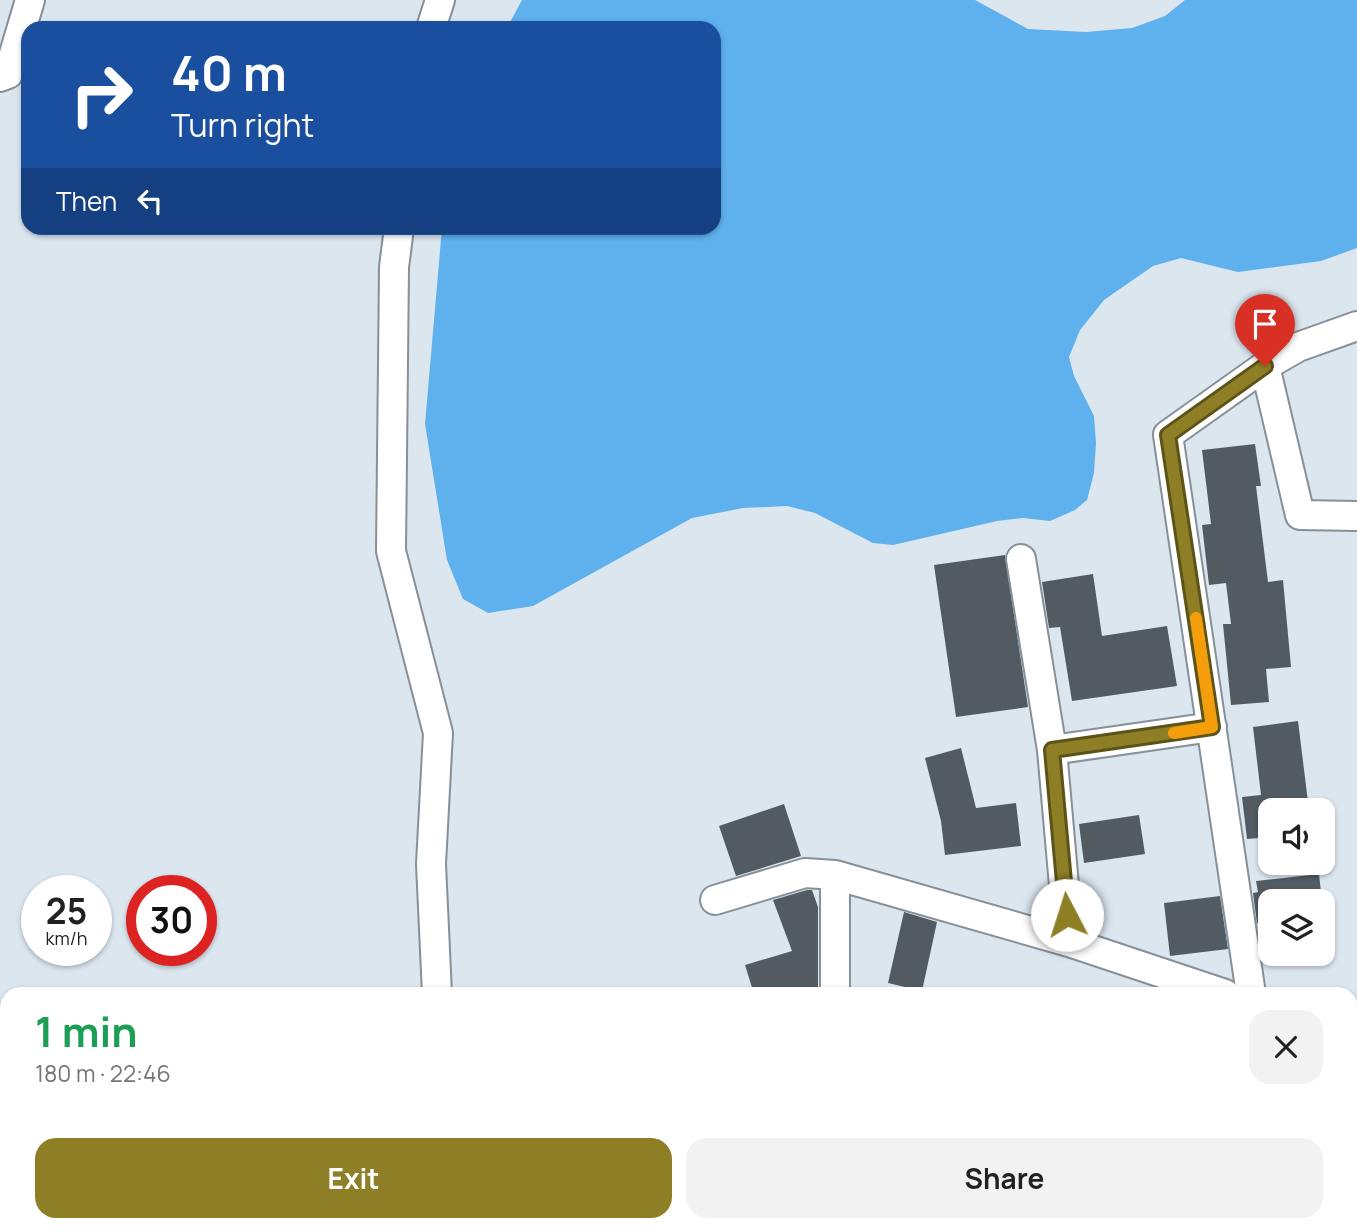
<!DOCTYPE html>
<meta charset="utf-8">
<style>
:root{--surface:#fff;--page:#f2f2f2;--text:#202124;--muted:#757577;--accent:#8e7f26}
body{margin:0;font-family:Manrope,sans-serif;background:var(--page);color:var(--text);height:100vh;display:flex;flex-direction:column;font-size:26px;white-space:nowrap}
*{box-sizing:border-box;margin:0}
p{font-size:23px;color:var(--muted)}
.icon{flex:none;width:38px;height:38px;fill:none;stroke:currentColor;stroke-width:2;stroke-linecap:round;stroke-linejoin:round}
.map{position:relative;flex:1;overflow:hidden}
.details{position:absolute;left:0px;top:987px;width:1358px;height:245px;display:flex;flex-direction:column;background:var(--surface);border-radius:21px 21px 0 0;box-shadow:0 2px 5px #0004}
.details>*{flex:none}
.banner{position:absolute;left:21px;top:21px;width:700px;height:214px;border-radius:21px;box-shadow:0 2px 5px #0004;background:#1a4fa0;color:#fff;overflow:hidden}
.tools{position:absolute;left:1258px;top:798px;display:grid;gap:14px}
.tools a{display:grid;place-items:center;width:77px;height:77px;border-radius:14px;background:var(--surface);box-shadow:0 2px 5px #0004;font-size:35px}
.speed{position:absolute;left:21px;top:875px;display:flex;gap:14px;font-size:35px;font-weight:700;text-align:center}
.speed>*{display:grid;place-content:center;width:91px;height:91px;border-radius:50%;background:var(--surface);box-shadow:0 2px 5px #0004;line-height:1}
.speed small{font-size:18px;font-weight:400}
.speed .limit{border:10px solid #d22;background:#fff;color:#111}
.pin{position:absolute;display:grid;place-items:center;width:60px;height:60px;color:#fff;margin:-72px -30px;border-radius:50% 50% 50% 0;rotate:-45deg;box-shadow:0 0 7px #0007}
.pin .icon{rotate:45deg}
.me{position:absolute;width:77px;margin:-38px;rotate:355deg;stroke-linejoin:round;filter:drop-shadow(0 0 5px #0008)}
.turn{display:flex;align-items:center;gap:24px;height:147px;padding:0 35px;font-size:32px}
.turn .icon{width:91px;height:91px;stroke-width:2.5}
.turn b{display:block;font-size:49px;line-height:60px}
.then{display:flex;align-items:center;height:66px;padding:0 35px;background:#0003;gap:14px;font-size:26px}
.round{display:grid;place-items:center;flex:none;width:74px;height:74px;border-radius:21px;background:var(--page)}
.overview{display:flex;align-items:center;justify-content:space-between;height:119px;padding:0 35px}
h1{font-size:42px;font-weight:700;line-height:52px;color:#1e9e55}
.primary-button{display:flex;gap:14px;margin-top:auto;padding:14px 35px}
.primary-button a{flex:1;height:80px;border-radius:21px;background:var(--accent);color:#fff;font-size:28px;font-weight:700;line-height:80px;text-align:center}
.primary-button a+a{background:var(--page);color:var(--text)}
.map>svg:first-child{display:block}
.water{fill:#5eb1ec}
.building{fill:#525b62}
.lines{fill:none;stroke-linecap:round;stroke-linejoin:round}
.minor-casing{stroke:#869098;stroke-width:32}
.minor{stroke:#fff;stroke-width:28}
.route-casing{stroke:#5c5319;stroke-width:18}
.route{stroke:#8e7f26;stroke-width:12}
.slow{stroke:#f59e0b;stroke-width:12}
</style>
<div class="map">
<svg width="1357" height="1232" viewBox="0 0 1357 1232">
<rect width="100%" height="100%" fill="#dbe6ef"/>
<path class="water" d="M522,0H975L1028,29L1086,32L1132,28L1165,16L1185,0H1357V248L1321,261L1238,272L1181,258L1153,266L1104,300L1080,330L1069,357L1074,376L1094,416L1096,443L1094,473L1087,500L1075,510L1050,521L1023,518L997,521L893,545L873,543L815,513L787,506L743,508L692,518L533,606L488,613L463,599L447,560L425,424L442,228H714V28H507Z"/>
<path class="building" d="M1255,444L1261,486H1256L1268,582L1283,580L1291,667L1266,669L1269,702L1231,705L1223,624H1231L1226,583L1209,585L1202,525L1211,524L1202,450Z
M1005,555L1028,707L956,717L934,565Z
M1093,574L1102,636L1167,626L1177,686L1072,701L1060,627L1049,628L1042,582Z
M1298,721L1309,810H1270V837L1247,839L1242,797L1261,795L1253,727Z
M961,748L976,808L1016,803L1021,846L945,855L941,821L925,758Z
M784,804L801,856L736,876L719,826Z
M1139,815L1145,854L1084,863L1079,824Z
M1319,874L1322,901H1270V922L1257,923L1253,893L1258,892L1256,881Z
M807,890H812L818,907V994H754L745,965L792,951L773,900Z
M1220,896L1228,949L1170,956L1164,903Z
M904,912L937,922L922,991L888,983Z"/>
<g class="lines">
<defs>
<path id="minor" d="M431,28L440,0
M0,77L8,74L30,0
M399,228L394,267L391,551L438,733L431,864L437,994
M1265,366L1300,515L1357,516
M1021,559L1052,750L1069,942
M1052,750L1212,727
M715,900L805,873L835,875
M835,994V875L1069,942L1225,994
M1251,994L1168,435L1265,366L1298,347L1357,326
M495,1225L496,1232
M623,1225L624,1232
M1243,1225L1260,1232
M1284,1225L1285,1232
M302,1232L306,1225
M951,1232L952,1225
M1064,1232L1065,1225"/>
</defs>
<use href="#minor" class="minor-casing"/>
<use href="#minor" class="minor"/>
</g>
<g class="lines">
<defs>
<path id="route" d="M1067,915L1052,750L1212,727L1168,435L1265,366"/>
</defs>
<use href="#route" class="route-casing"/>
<use href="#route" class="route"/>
<path class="slow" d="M1174,733L1212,727L1196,618"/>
</g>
</svg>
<div class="tools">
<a><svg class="icon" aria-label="sound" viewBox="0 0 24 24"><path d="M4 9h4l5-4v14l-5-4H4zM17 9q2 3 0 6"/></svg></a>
<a><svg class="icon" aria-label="layers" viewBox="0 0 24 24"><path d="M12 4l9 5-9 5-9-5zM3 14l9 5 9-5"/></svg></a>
</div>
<div class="speed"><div>25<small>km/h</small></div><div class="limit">30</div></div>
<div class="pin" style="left:1265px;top:366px;background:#d93025"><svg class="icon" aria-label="arrive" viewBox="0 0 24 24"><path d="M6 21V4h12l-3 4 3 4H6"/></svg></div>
<svg class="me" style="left:1067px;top:915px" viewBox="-20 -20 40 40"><circle r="19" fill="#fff"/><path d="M0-13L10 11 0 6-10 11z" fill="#8e7f26"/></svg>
<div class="banner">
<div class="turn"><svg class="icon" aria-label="right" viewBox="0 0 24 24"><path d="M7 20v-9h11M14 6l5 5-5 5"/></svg><div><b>40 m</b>Turn right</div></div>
<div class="then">Then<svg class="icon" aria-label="left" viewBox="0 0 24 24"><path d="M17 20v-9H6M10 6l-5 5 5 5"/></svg></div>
</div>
<section class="details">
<div class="overview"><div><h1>1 min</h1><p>180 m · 22:46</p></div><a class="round"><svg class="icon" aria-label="close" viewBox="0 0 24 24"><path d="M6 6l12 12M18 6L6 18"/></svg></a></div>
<div class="primary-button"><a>Exit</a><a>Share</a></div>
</section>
</div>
